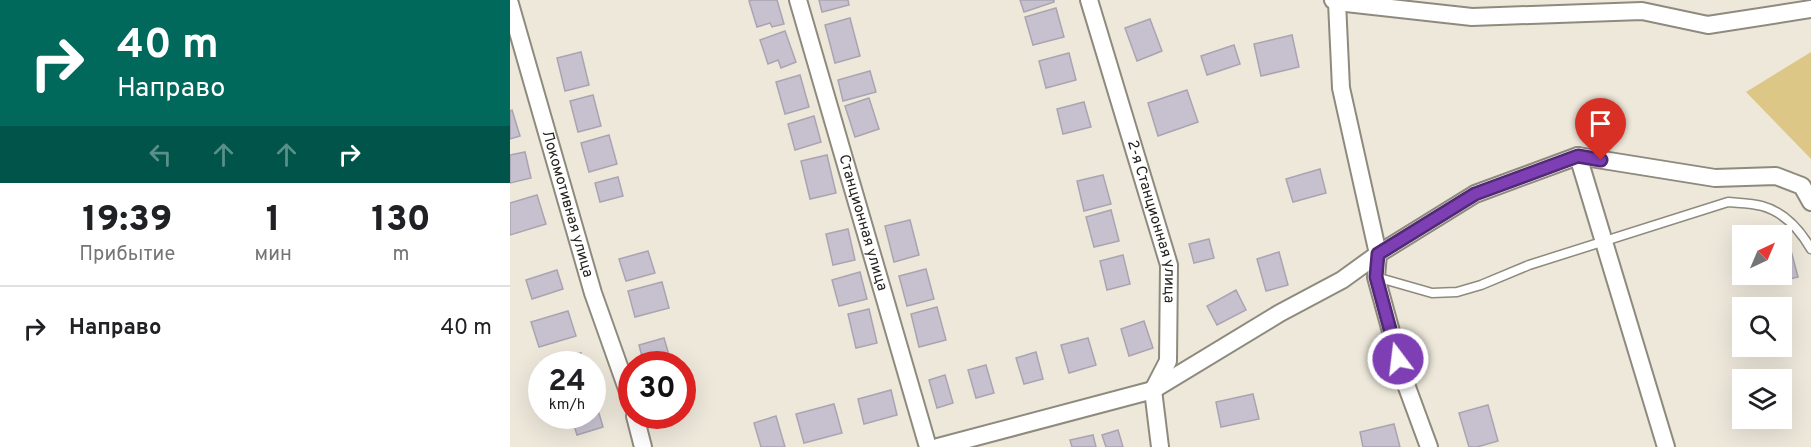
<!DOCTYPE html>
<html lang="ru">
<meta charset="utf-8">
<style>
:root{--surface:#fff;--page:#f6f6f6;--text:#202124;--muted:#757577;--line:#e0e0e0}
body{margin:0;font-family:Overpass,sans-serif;background:var(--page);color:var(--text);height:100vh;display:flex;flex-direction:column;font-size:22px;white-space:nowrap}
*{box-sizing:border-box;margin:0}
p{font-size:20px;color:var(--muted)}
.icon{flex:none;width:33px;height:33px;fill:none;stroke:currentColor;stroke-width:2;stroke-linecap:round;stroke-linejoin:round}
.map{position:relative;flex:1;overflow:hidden}
.drawer{display:flex;flex-direction:column;background:var(--surface);width:510px}
.drawer>*{flex:none}
.banner{background:#00695c;color:#fff;overflow:hidden}
.needle{width:39px;rotate:44deg}
.controls{position:absolute;left:1222px;top:225px;display:grid;gap:12px}
.controls a{display:grid;place-items:center;width:60px;height:60px;border-radius:0px;background:var(--surface);box-shadow:0 6px 24px #0002;font-size:30px}
.speed{position:absolute;left:18px;top:351px;display:flex;gap:12px;font-size:30px;font-weight:700;text-align:center}
.speed>*{display:grid;place-content:center;width:78px;height:78px;border-radius:50%;background:var(--surface);box-shadow:0 6px 24px #0002;line-height:1}
.speed small{font-size:15px;font-weight:400}
.speed .limit{border:9px solid #d22;background:#fff;color:#111}
.pin{position:absolute;display:grid;place-items:center;width:51px;height:51px;color:#fff;margin:-62px -26px;border-radius:50% 50% 50% 0;rotate:-45deg;box-shadow:0 0 6px #0007}
.pin .icon{rotate:45deg}
.me{position:absolute;width:66px;margin:-33px;rotate:345deg;stroke-linejoin:round;filter:drop-shadow(0 0 4px #0008)}
.turn{display:flex;align-items:center;gap:21px;height:126px;padding:0 18px;font-size:27px}
.turn .icon{width:78px;height:78px;stroke-width:2.5}
.turn b{display:block;font-size:42px;line-height:51px}
.lanes{display:flex;align-items:center;height:57px;padding:0 18px;background:#0003;justify-content:center;gap:30px;direction:ltr}
.lanes .off{opacity:.35}
.eta{display:flex;justify-content:space-evenly;align-items:center;height:102px;text-align:center}
.eta b{font-size:36px;font-weight:800;line-height:42px}
ul{padding:0;list-style:none}
li{display:flex;align-items:center;gap:18px;height:84px;padding:0 18px;border-top:2px solid var(--line)}
li div{flex:1}
li b{display:block;font-size:22px}
li em{font-style:normal}
main{display:flex;flex:1;min-height:0}
.map>svg:first-child{display:block}
.green{fill:#ddc786}
.building{fill:#c7c1cf;stroke:#aaa4b2;stroke-width:1.5}
.lines{fill:none;stroke-linecap:round;stroke-linejoin:round}
.service-casing{stroke:#8e8a7d;stroke-width:11}
.minor-casing{stroke:#8e8a7d;stroke-width:20}
.service{stroke:#fff;stroke-width:8}
.minor{stroke:#fff;stroke-width:16}
.route-casing{stroke:#522975;stroke-width:15}
.route{stroke:#7e3fb4;stroke-width:10}
.labels{text-anchor:middle;dominant-baseline:central;stroke-width:4.5;stroke-linejoin:round;paint-order:stroke}
.street-label{font-size:15px;fill:#26241f;stroke:#faf5e7}
</style>
<main>
<section class="drawer">
<div class="banner">
<div class="turn"><svg class="icon" aria-label="right" viewBox="0 0 24 24"><path d="M7 20v-9h11M14 6l5 5-5 5"/></svg><div><b>40 m</b>Направо</div></div>
<div class="lanes"><svg class="icon off" aria-label="left" viewBox="0 0 24 24"><path d="M17 20v-9H6M10 6l-5 5 5 5"/></svg><svg class="icon off" aria-label="ahead" viewBox="0 0 24 24"><path d="M12 20V5M6 11l6-6 6 6"/></svg><svg class="icon off" aria-label="ahead" viewBox="0 0 24 24"><path d="M12 20V5M6 11l6-6 6 6"/></svg><svg class="icon" aria-label="right" viewBox="0 0 24 24"><path d="M7 20v-9h11M14 6l5 5-5 5"/></svg></div>
</div>
<div class="eta">
<div><b>19:39</b><p>Прибытие</p></div>
<div><b>1</b><p>мин</p></div>
<div><b>130</b><p>m</p></div>
</div>
<ul>
<li><svg class="icon" aria-label="right" viewBox="0 0 24 24"><path d="M7 20v-9h11M14 6l5 5-5 5"/></svg><div><b>Направо</b></div><em>40 m</em></li>
</ul>
</section>
<div class="map">
<svg width="1301" height="447" viewBox="0 0 1301 447">
<rect width="100%" height="100%" fill="#ede8da"/>
<path class="green" d="M1301,52V159L1236,92Z"/>
<path class="building" d="M242,0H267L274,24L262,27L260,23L247,27L239,1Z
M309,0H338L339,5L312,12Z
M510,0H544V2L514,12Z
M546,8L554,37L523,45L515,17Z
M340,18L350,56L325,63L315,25Z
M640,19L652,51L627,61L615,28Z
M275,31L286,62L271,68L268,60L258,64L250,40Z
M782,35L789,67L751,76L744,44Z
M724,45L730,64L697,75L691,56Z
M71,52L79,85L55,91L47,58Z
M559,53L566,80L536,88L529,61Z
M360,71L366,92L333,101L328,80Z
M290,75L299,107L275,114L266,82Z
M677,90L688,122L648,136L638,103Z
M83,95L91,126L68,132L60,101Z
M359,98L369,129L345,137L335,106Z
M574,102L581,127L553,134L547,109Z
M2,110L10,136L0,139V111Z
M304,116L311,142L285,150L278,124Z
M99,135L107,164L79,172L71,143Z
M15,152L21,178L0,183V155Z
M317,155L326,193L300,199L291,161Z
M810,169L816,193L783,202L776,179Z
M593,175L601,204L574,211L567,181Z
M108,177L113,196L90,202L85,183Z
M27,195L36,224L0,235V203Z
M601,210L609,241L584,247L576,217Z
M400,220L409,255L384,262L375,226Z
M338,229L345,260L323,265L316,234Z
M699,239L704,258L684,263L679,244Z
M1279,243L1288,277L1260,284L1258,274H1272V245Z
M138,251L145,273L116,281L109,259Z
M769,252L778,285L756,291L747,259Z
M613,255L620,284L597,290L590,261Z
M416,269L424,299L397,306L389,276Z
M47,270L53,289L22,299L16,280Z
M350,272L357,299L329,306L322,280Z
M152,282L159,308L125,317L118,291Z
M726,290L736,310L707,325L697,306Z
M427,307L436,340L409,347L401,314Z
M359,309L367,343L346,348L338,314Z
M58,311L66,336L29,347L21,322Z
M634,321L643,348L619,356L611,329Z
M154,338L161,362L151,364H134L129,345Z
M578,338L586,365L559,373L551,345Z
M526,352L533,379L514,384L506,358Z
M71,353L74,364H36L35,362Z
M476,365L484,393L466,398L458,370Z
M176,371L184,399L172,401V372Z
M435,375L443,403L427,408L419,380Z
M381,390L387,415L354,424L348,399Z
M743,394L749,419L711,427L706,402Z
M85,400L93,427L67,435L61,416H82V401Z
M324,404L332,433L294,443L286,414Z
M978,405L988,441L967,447H959L949,413Z
M266,416L275,447H251L244,423Z
M884,424L890,447H853L850,432Z
M608,430L613,447H596L592,435Z
M583,435L586,447H562L560,440Z"/>
<g class="lines">
<defs>
<path id="service" d="M866,277L922,293L947,292L971,285L1019,265L1218,202C1229,203 1242,203 1252,206C1274,212 1290,230 1301,249"/>
<g id="minor">
<path id="s1" d="M288,0L418,447"/>
<path id="s2" d="M579,0L659,265L658,361L643,390L650,447"/>
<path d="M823,0L827,2L962,17L1132,11L1198,25L1301,9"/>
<path d="M827,2L831,88L868,254L866,277L894,379L919,447"/>
<path id="s3" d="M0,4L83,293L122,403"/>
<path d="M1068,156L1156,447"/>
<path d="M125,416L133,447"/>
<path d="M428,447L643,390L770,313L832,280L868,254L965,194L1068,156L1205,178L1266,176L1292,186L1301,202"/>
</g>
</defs>
<use href="#service" class="service-casing"/>
<use href="#minor" class="minor-casing"/>
<use href="#service" class="service"/>
<use href="#minor" class="minor"/>
</g>
<g class="lines">
<defs>
<path id="route" d="M888,359L866,277L868,254L965,194L1068,156L1091,160"/>
</defs>
<use href="#route" class="route-casing"/>
<use href="#route" class="route"/>
</g>
<g class="labels">
<g class="street-label">
<text stroke="none"><textPath href="#s3" startOffset="208">Локомотивная улица</textPath></text>
<text stroke="none"><textPath href="#s2" startOffset="231">2-я Станционная улица</textPath></text>
<text stroke="none"><textPath href="#s1" startOffset="232">Станционная улица</textPath></text>
</g>
</g>
</svg>
<div class="controls">
<a><svg class="needle" viewBox="-14 -14 28 28"><path d="M0-13l5 13h-10z" fill="#e53935"/><path d="M0 13l5-13h-10z" fill="#757577"/></svg></a>
<a><svg class="icon" aria-label="search" viewBox="0 0 24 24"><circle cx="10" cy="10" r="6"/><path d="M15 15l6 6"/></svg></a>
<a><svg class="icon" aria-label="layers" viewBox="0 0 24 24"><path d="M12 4l9 5-9 5-9-5zM3 14l9 5 9-5"/></svg></a>
</div>
<div class="speed"><div>24<small>km/h</small></div><div class="limit">30</div></div>
<div class="pin" style="left:1091px;top:160px;background:#d93025"><svg class="icon" aria-label="arrive" viewBox="0 0 24 24"><path d="M6 21V4h12l-3 4 3 4H6"/></svg></div>
<svg class="me" style="left:888px;top:359px" viewBox="-20 -20 40 40"><circle r="17" fill="#7e3fb4" stroke="#fff" stroke-width="3"/><path d="M0-11L8 9 0 5-8 9z" fill="#fff"/></svg>
</div>
</main>
